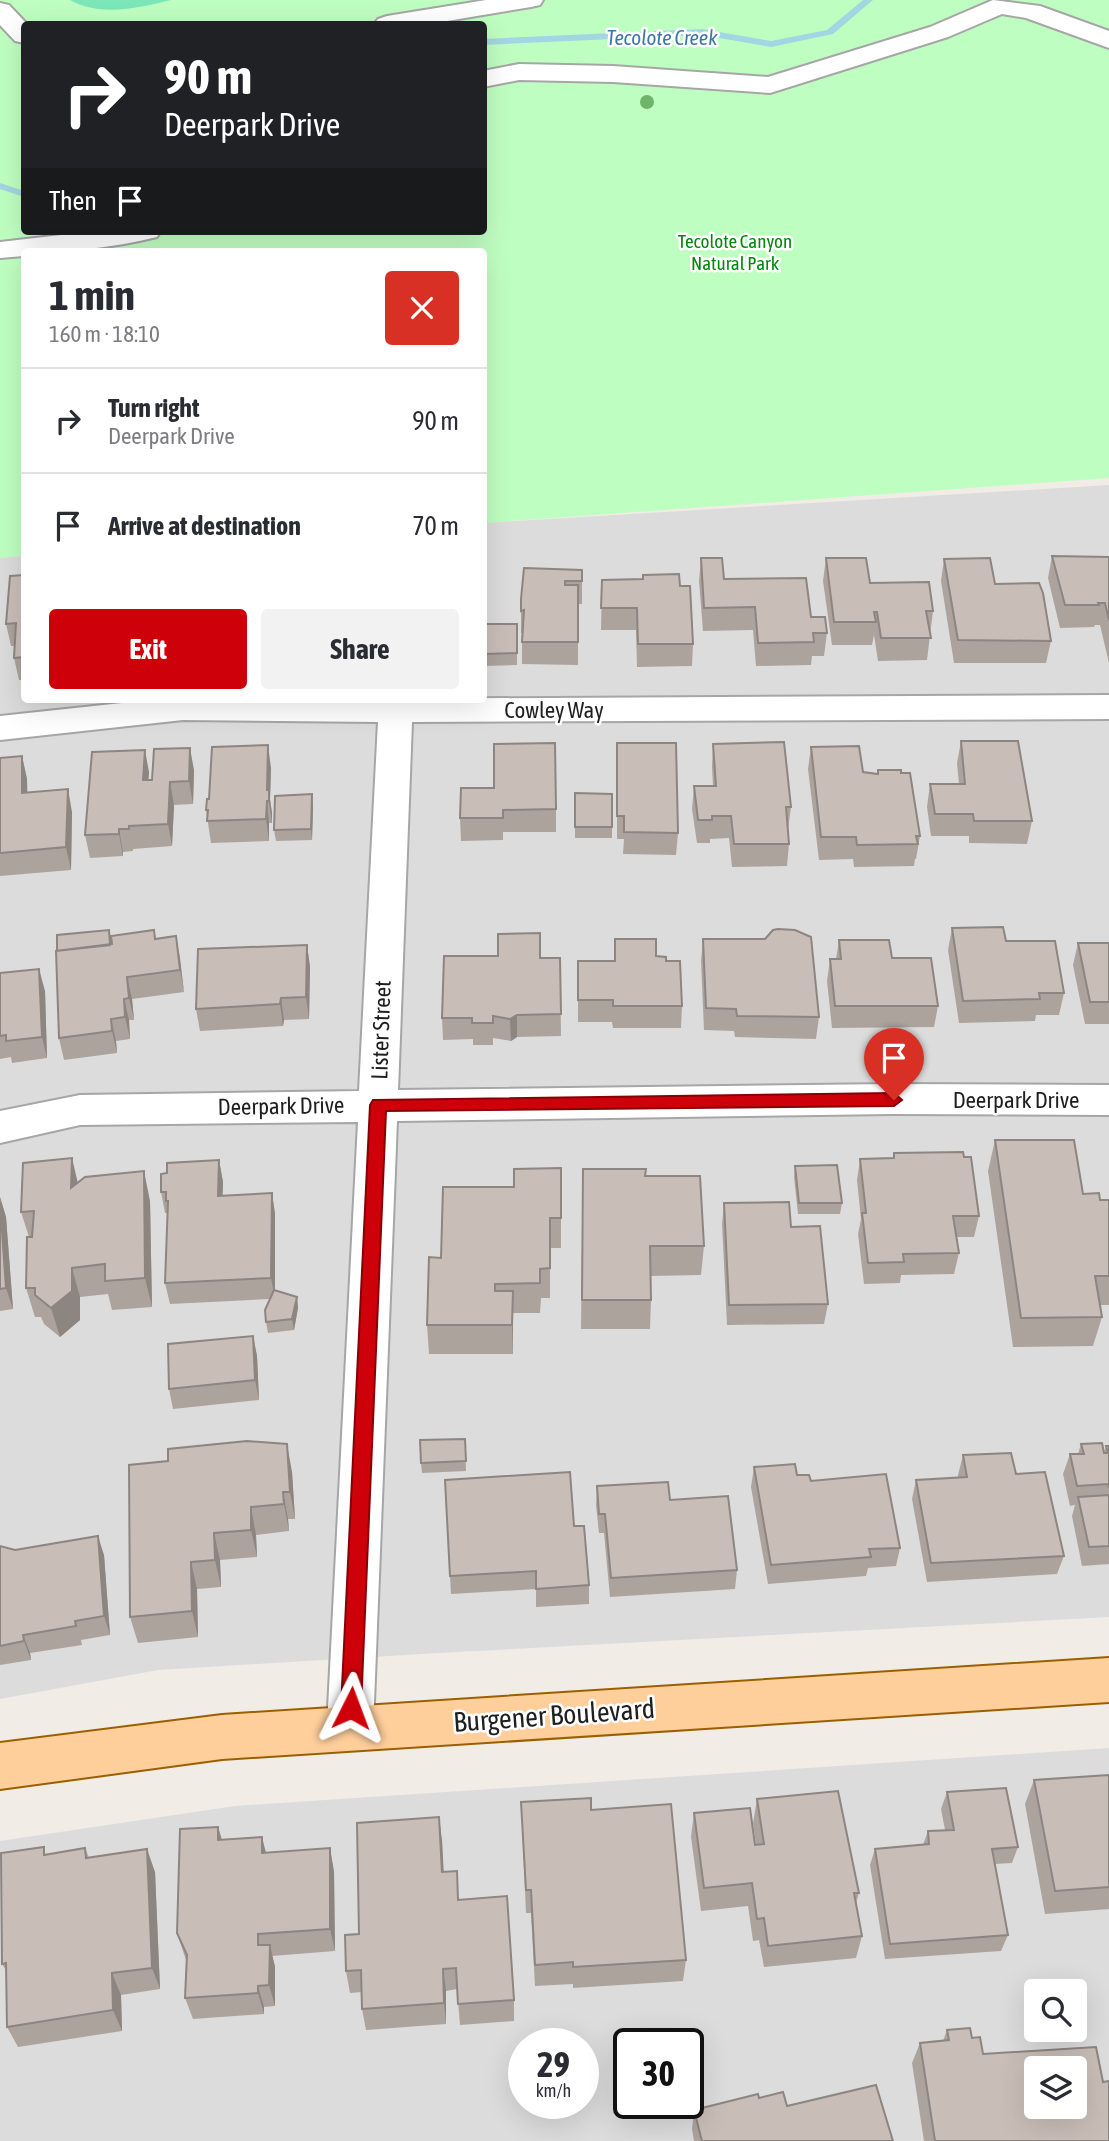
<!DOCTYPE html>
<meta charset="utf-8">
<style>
:root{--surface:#fff;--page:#f2f2f3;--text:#2b2b33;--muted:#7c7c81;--line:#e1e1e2;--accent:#ce000a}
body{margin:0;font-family:"Asap Condensed",sans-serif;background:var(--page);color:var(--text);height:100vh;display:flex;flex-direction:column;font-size:26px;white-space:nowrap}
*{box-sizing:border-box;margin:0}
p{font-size:23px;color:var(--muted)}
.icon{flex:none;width:38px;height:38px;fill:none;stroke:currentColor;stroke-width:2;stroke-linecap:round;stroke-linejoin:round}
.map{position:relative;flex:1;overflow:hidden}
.sheet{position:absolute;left:21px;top:248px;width:466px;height:455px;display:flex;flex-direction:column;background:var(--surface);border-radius:7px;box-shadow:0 7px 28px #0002}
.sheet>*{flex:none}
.banner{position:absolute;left:21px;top:21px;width:466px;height:214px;border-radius:7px;box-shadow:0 7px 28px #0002;background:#202124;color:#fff;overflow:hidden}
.tools{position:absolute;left:1024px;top:1979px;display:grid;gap:14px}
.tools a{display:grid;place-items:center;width:63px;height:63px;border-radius:7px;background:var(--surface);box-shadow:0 7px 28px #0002;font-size:35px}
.speed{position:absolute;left:508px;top:2028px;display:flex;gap:14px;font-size:35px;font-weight:700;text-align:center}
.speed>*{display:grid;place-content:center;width:91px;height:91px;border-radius:50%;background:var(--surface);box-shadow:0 7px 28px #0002;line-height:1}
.speed small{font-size:18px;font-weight:400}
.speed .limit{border:4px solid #111;border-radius:10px;background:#fff;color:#111}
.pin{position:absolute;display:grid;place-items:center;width:60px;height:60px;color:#fff;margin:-72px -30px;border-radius:50% 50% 50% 0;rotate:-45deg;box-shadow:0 0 7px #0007}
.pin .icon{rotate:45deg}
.me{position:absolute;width:77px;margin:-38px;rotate:3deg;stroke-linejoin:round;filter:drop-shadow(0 0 5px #0008)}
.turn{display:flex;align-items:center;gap:24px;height:147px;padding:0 28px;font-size:32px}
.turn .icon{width:91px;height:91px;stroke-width:2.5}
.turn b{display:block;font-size:49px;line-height:60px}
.then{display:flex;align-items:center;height:66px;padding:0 28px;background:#0003;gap:14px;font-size:26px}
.round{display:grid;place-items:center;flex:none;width:74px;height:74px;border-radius:7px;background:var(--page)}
.overview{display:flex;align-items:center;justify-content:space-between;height:119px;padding:0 28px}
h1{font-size:42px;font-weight:700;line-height:52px}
.button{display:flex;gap:14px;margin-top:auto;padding:14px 28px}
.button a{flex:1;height:80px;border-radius:7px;background:var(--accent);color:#fff;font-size:28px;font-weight:700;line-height:80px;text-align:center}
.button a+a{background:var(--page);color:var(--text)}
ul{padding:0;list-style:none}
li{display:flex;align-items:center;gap:21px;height:105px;padding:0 28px;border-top:2px solid var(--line)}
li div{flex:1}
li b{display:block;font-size:26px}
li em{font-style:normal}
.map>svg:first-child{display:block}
.residential{fill:#dddcdc;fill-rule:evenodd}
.park{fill:#bffec1;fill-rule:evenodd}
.pitch{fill:#7ce6b8}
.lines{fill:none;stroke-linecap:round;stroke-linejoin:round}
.stream{fill:#a2d6e2;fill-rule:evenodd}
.minor-casing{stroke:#a6a6a6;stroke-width:4}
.major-casing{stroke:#9a6000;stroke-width:4}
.minor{fill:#fff;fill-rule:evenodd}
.major{fill:#ffcf9b;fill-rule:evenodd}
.tree{fill:#6eb56b}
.wall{fill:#ada39d}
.shaded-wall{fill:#8d8580}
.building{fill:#c9beb7;stroke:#8d8580;stroke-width:2;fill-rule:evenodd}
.route{fill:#ce000a;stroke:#860006;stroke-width:2}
.labels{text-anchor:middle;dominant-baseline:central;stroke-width:5;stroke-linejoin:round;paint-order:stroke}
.far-park-label{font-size:19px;fill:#028807;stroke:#fff}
.far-water-label{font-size:21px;font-style:italic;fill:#3e78a6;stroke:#fff}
.street-label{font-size:23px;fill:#1f1f1f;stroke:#fff}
.near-street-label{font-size:28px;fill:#1f1f1f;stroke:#fff}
</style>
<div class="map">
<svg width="1109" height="2141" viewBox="0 0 1109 2141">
<rect width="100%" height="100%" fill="#f1ece5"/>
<path class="residential" d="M1109,485V1617L438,1653L158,1670L0,1699V553L24,551V700H483V523Z
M1109,1748V2141H0V1841L235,1806ZM1036,1992H1074V2030H1036ZM523,2044H583V2104H523ZM628,2044H688V2104H628ZM1036,2068H1074V2107H1036Z"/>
<path class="park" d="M0,0H1109V478L483,523V252H24V556L0,558ZM24,24H483V231H24Z"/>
<path class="pitch" d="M70,0H171C140,8 100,17 70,0Z"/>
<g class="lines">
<path class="stream" d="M863,0H873L833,34L771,47L702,35L483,45V39L702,29L771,41L827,30Z
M0,183L24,191V197L0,189Z"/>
<defs>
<path id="minor" d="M486,0H543L540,5L531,7L429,24H374L378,19L387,16Z
M993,0L1040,6L1109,31V48L1026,18L1002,14L948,37L770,93L613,82L519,80L483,87V71L519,64L613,66L768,77L930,27Z
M0,3L9,5L27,24H24V43L15,41L0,25Z
M96,231H161L157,237C113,248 69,252 24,252V256L0,258V242Z
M1109,695V719L412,722L398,1090L893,1084L1109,1085V1115L893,1114L397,1121L373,1728L367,1744L350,1750L333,1744L327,1728L358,1122L80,1125L0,1143V1111L80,1095L359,1091L378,722L183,720L0,740V716L150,700Z"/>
<path id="major" d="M1109,1658V1702L222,1759L0,1789V1743L222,1715Z"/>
</defs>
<use href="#minor" class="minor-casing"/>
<use href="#major" class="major-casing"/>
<use href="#minor" class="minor"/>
<use href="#major" class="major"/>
</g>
<circle class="tree" cx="647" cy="102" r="7"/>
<path class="wall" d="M1052,556L1109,557V663L1100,625H1095L1094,627L1060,628L1048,578Z
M701,558L724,579L811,617L827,633L824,656H812L811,665L756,666L753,630L703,631L699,581Z
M826,558L870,583L933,611L927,660L878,661L874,635L872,645H832L823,581Z
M944,559L995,584L1051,641L1046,663H954L941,581Z
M582,570V604H578V665L522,664V633H521V599Z
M24,575V680H19L14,658V646H11L6,624Z
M602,580L680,586L693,644L692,666L637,667L636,630H601Z
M483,624H517V665L483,666Z
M961,741L1032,821L1027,844L969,843V836H931L927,807L930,784H959L957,763Z
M617,743L678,833L676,855L623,854L624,839H617Z
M713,744L791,807L788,830L789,844L787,866L732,867L729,838L710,839V843H697L692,809L694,786H713L712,767Z
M811,747L863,772L877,774L878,770L901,773L920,836L916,859H915L914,866L854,867L853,859L819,860L808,769Z
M22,756L27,779V792L72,812L71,870L0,876V758Z
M271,768L270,799L272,813V823H269V841L211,843L206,810L209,799Z
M194,770L193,804L174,805L172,846L133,849V851L123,852V856L90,858L85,835L149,772L148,780H152Z
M494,788L556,809V832H503V840L461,841L460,818Z
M575,793L612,794V838H575Z
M312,794L313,806L312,840L276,841L274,830Z
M952,928L1006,941L1064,993L1059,1015H1036L1035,1021L959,1023L948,950Z
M109,930L111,938L154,930L156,939L176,936L184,992L132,999L134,1020H129L130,1039L116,1041L117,1053L64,1060L59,1038Z
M615,939L666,961L682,1006L681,1028H613L612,1022H578V961H614Z
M703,939L819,1017L816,1039L735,1037L734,1031L704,1030L701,961Z
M839,940L892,958L938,1006L934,1027L832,1028L827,981L830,959H836Z
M1078,943H1109V1024H1085L1073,965Z
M307,945L310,967L309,1019L284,1020L283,1026L200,1031L196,1009Z
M540,958H560L561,1036L517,1037L511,1041L493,1038V1045H473V1039L443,1040L442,1018Z
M0,973L45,991L47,1058L12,1063L11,1057L0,1059Z
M995,1140L1083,1194L1100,1200H1109V1305H1100L1102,1317L1093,1346L1013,1347L988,1171Z
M894,1153L964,1157L979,1216L974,1237H957L959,1253L954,1274L901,1275L900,1283L864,1284L858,1234L861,1219L857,1180L860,1159L893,1158Z
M219,1160L223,1182L222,1196L272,1193L275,1214V1291L297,1297L298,1308L294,1330L268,1333L266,1322L270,1299L170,1304L165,1283L168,1213H165L161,1192Z
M795,1166L842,1203L840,1214H798L794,1177Z
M561,1168V1248H550V1298H541L540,1313H513V1354H429L427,1325L441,1258L514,1187Z
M583,1169L645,1176L704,1246L701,1275L651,1276V1300L650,1329H581Z
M78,1183L150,1201L152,1307L112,1310L108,1294L80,1297V1320L60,1337L44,1324L41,1317H35L26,1288L29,1237L21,1212Z
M0,1197L6,1217L13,1309L0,1311Z
M724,1203L791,1227L828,1304L824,1324L727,1325L722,1224Z
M253,1336L257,1356L259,1400L173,1409L169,1389Z
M465,1439L466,1471L422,1473L421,1463Z
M1081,1444L1104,1452L1106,1446H1109V1564L1082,1566L1072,1516L1075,1505L1070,1506L1063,1474L1070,1454H1078Z
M963,1455L1064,1556L1057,1574L927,1582L912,1499L916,1480L958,1478V1475Z
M129,1465L292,1472L295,1519H288L289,1531L256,1535L257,1557L220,1560L221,1587L197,1589L198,1637L138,1643L130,1617Z
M754,1467L797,1475L811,1481L900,1548L896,1566L868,1568L866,1576L768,1584L751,1487Z
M597,1486L737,1570L735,1589L610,1597L604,1533H599L596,1505Z
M574,1526L589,1585V1604L536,1607V1589L451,1594L450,1576Z
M0,1546L15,1550L104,1555L110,1635L81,1640L82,1645L30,1653L31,1660L0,1665Z
M1109,1775V1909L1045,1914L1025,1804L1034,1780Z
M947,1792L1018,1847L1012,1863L995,1864L1008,1935L1001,1951L885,1959L870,1865L875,1849L923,1845L928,1831L945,1830L941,1809Z
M757,1799L859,1893L856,1903L862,1936L856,1958L764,1967L759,1940L753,1941L748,1906L701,1911L691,1837L694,1813L756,1845L753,1823Z
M521,1802L591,1810L686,1960L683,1981L573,1988V1984L535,1986L531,1913H526Z
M218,1827L222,1840L266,1853L330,1848L334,1872L335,1951L272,1956L275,1967V2006L264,2007V2014L193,2019L185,1998L186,1960L177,1933Z
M442,1840L443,1872L460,1900L514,2000V2021L460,2025L457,1989L446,1991V2024L366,2030L362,2009V1992L350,1993L346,1971L359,1934Z
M85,1848L89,1858L155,1872L160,1989L121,1995L122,2031L18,2047L7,2027V1972L2,1964L48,1854Z
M947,2030L972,2038L983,2054L1109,2141H924L912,2063L920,2043L943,2041Z
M759,2098L787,2106L893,2141H694L692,2129L694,2110Z"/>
<path class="shaded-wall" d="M268,745L271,768L270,799L272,813V823L267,790Z
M190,748L194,770L193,804L189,781Z
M145,750L149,772L147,803L143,780Z
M22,756L27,779L28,815L22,793Z
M170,782L174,805L172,846L168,824Z
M68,789L72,812L71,870L66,847Z
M312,794L313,806L312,840L311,829Z
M267,801L269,823V841L266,819Z
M119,829L123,852V856L119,834Z
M176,936L180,958L184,992L180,970Z
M307,945L310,967L309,1019L306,997Z
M39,969L45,991L47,1058L42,1037Z
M127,977L132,999L134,1020L129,998Z
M281,998L284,1020L283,1026L280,1004Z
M124,999L129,1020L130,1039L125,1017Z
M517,1015V1037L511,1041L510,1019Z
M111,1019L116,1041L117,1053L112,1031Z
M72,1158L79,1188H71Z
M219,1160L223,1182L222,1217L218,1196Z
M144,1171L150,1201L152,1307L145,1278Z
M272,1193L275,1214V1299L271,1278Z
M0,1197L6,1217L13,1309L6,1288Z
M72,1268L80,1297V1320L60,1337L51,1308Z
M513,1291V1354L512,1325Z
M297,1297L298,1308L294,1330L292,1319Z
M253,1336L257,1356L259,1400L255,1380Z
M287,1444L292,1472L295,1519L290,1492Z
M283,1492L288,1519L289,1531L284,1504Z
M251,1507L256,1535L257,1557L251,1530Z
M214,1533L220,1560L221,1587L215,1560Z
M98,1536L104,1555L110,1635L104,1616Z
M191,1562L197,1589L198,1637L192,1611Z
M23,1635L30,1653L31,1660L24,1641Z
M439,1817L442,1840L445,1895L442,1872Z
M218,1827L225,1851L218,1840Z
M262,1837L268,1861L262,1853Z
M330,1848L334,1872L335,1951L330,1929Z
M147,1849L155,1872L160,1989L152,1968Z
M270,1945L275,1967V2006L269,1985Z
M443,1969L446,1991V2024L444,2003Z
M112,1973L121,1995L122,2031L113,2010Z
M258,1986L264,2007V2014L258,1993Z"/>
<path class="building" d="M1052,556L1109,557V620L1105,603H1098L1099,605H1065Z
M701,558H722L724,579L806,578L811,617H825L827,633H813L814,642L758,643L755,607L704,608Z
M826,558H866L870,583L929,582L933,611H926L931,638H881L877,612H874L876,622H834Z
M990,558L995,584L1039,583L1043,593L1051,641L958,640L944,559Z
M524,568L582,570V581H565V585H578V642H522L524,610L521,611V599Z
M679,574L680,586H690L693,644H638L637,608H601L602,580L643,579V575Z
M24,575V657L14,658L16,623L6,624L10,576Z
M483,624H517V653L483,654Z
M961,741H1018L1032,821H974L973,814H935L930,784H965Z
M784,742L791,807H786L789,844H734L731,816H712V820H698L694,786H716L713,744Z
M555,743L556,809L503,810V818H460L461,788H494V744Z
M617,743H676L678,833L624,832V816H617Z
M268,745L267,790H269V801H267L266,819L207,821L208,810H206L207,799H209L212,747Z
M859,746L863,772L878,774V770H901V773H910L920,836H916L918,844L857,845L856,837H821L811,747Z
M190,748L189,781L170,782L168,824L129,826V829H119V834L85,835L92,752L145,750L143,780H152L154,749Z
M22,756V793L68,789L66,847L0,853V758Z
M575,793L612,794V827H575Z
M312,794L311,829L274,830L275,796Z
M1003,927L1006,941H1055L1064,993H1039L1040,999L963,1001L952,928Z
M778,929L795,930L811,937L819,1017L737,1016L736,1009L706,1008L703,939H765L773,930Z
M109,930L110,945L57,951V935Z
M154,930L155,939L176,936L180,970L127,977L129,998L124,999L125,1017L111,1019L112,1031L59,1038L56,951L112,944L111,936Z
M540,933V958H560L561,1014L517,1015L510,1019L493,1016V1023H472V1018H442L444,956H498V934Z
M615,939H656V956L666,957V961H680L682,1006H613V1000H578V961H615Z
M839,940H889L892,958H931L938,1006H835L830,959H841Z
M1078,943H1109V1002H1090Z
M307,945L306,997L281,998L280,1004L196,1009L198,949Z
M39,969L42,1037L6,1041V1035L0,1036V973Z
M995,1140H1074L1083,1194L1099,1193L1100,1200H1109V1276H1095L1102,1317L1021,1318Z
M963,1152L964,1157H971L979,1216H953L959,1253L903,1254L904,1262L868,1263L862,1213H866L860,1159L894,1158V1153Z
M72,1158L71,1188L85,1177L144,1171L145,1278L105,1281V1264L72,1268V1291L51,1308L35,1295V1288H26L27,1237H32L34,1211L21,1212L23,1163Z
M219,1160L218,1196L272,1193L271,1278L165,1283L168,1201H166V1192H161V1174L167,1173V1163Z
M837,1165L842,1203H799L795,1166Z
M561,1168V1218H550V1268L540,1269V1283L495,1284V1291H513L512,1325H427L429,1257L441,1258L443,1187H514V1169Z
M583,1169H646L645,1176H700L704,1246H650L651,1300H582Z
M0,1202L6,1288L0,1289Z
M789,1202L791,1227L820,1226L828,1304L729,1305L724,1203Z
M274,1290L297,1297L292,1319L266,1322L265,1310Z
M253,1336L255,1380L169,1389L168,1344Z
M465,1439L466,1461L421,1463L420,1440Z
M247,1441L287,1444L290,1492H283L284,1504L251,1507V1530L214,1533L215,1560L191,1562L192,1611L130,1617L129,1465L168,1461V1449Z
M1102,1443L1104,1453H1108L1106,1446H1109V1488L1108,1484L1077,1486L1070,1454H1084L1081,1444Z
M1011,1453L1016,1474L1045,1472L1064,1556L931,1563L916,1480L967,1477L963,1455Z
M795,1464L797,1475H809L811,1481L886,1474L900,1548L869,1549L871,1557L771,1565L754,1467Z
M570,1472L574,1526H584L589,1585L536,1589V1571L450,1576L445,1480Z
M668,1482L670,1500L728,1496L737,1570L611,1578L605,1514H599L597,1486Z
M1109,1495V1546L1089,1547L1078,1497Z
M98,1536L104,1616L75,1621L76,1626L23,1635L24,1641L0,1646V1546L15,1550Z
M1109,1775V1887L1055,1891L1034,1780Z
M1006,1788L1018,1847L992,1849L1008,1935L890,1944L875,1849L929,1844L928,1831L954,1830L947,1792Z
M838,1791L859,1893H854L862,1936L768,1946L764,1918L757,1919L752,1883L704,1888L694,1813L750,1808L755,1845L764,1844L757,1799Z
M591,1798V1810L671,1804L686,1960L573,1967V1962L535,1965L531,1890H526L521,1802Z
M439,1817L442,1872L457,1871L458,1900L507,1896L514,2000L458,2004L456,1968L443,1969L444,2003L362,2009L361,1970L346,1971L345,1935L359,1934L357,1823Z
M218,1827V1840L262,1837V1853L330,1848V1929L258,1934V1945H270L269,1985L258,1986V1993L185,1998L187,1955L177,1933L180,1829Z
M44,1847V1855L85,1848L86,1858L147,1849L152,1968L112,1973L113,2010L7,2027L6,1963L2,1964L1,1853Z
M970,2028L972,2038L980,2037L983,2054L1096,2047L1103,2082L1109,2081V2141H935L920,2043L949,2040L947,2030ZM1036,2068H1074V2107H1036Z
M876,2085L893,2141H702L694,2110L758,2094L759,2098L783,2092L787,2106Z"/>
<path class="route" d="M894,1093L902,1100L894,1106L386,1111L361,1708L358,1715L351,1717L344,1715L341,1708L370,1105L373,1100Z"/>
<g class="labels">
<g class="far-park-label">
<text x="735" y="241">Tecolote Canyon<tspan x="735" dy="22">Natural Park</tspan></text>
</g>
<g class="far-water-label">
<text x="662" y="37">Tecolote Creek</text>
</g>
<g class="street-label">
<text x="554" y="710">Cowley Way</text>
<text transform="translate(381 1030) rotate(-88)">Lister Street</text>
<text x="1016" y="1100">Deerpark Drive</text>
<text transform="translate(281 1106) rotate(-1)">Deerpark Drive</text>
</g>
<g class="near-street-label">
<text transform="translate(554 1715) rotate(-4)">Burgener Boulevard</text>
</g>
</g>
</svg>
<div class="tools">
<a><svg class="icon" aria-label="search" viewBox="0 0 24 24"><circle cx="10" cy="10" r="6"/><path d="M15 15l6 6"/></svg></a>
<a><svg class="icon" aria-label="layers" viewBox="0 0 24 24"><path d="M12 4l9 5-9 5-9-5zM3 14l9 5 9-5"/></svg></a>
</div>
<div class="speed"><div>29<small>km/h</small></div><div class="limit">30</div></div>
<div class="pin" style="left:894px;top:1100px;background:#d93025"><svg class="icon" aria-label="arrive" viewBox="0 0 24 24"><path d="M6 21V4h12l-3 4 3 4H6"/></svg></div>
<svg class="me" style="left:351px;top:1708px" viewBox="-20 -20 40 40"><path d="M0-17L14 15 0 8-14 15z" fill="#ce000a" stroke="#fff" stroke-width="4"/></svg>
<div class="banner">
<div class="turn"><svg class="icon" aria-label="right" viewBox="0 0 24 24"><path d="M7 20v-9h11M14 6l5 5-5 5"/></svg><div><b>90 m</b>Deerpark Drive</div></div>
<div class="then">Then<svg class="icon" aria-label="arrive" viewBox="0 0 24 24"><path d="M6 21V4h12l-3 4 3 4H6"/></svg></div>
</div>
<section class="sheet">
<div class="overview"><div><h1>1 min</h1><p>160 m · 18:10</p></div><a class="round" style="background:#d93025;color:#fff"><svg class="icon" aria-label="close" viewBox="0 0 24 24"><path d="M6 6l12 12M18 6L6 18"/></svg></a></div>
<ul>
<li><svg class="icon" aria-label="right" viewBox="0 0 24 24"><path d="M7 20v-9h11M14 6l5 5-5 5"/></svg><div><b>Turn right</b><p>Deerpark Drive</p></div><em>90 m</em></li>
<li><svg class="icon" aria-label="arrive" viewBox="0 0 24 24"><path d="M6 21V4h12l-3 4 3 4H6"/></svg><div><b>Arrive at destination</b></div><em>70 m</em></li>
</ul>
<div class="button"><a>Exit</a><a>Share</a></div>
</section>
</div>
